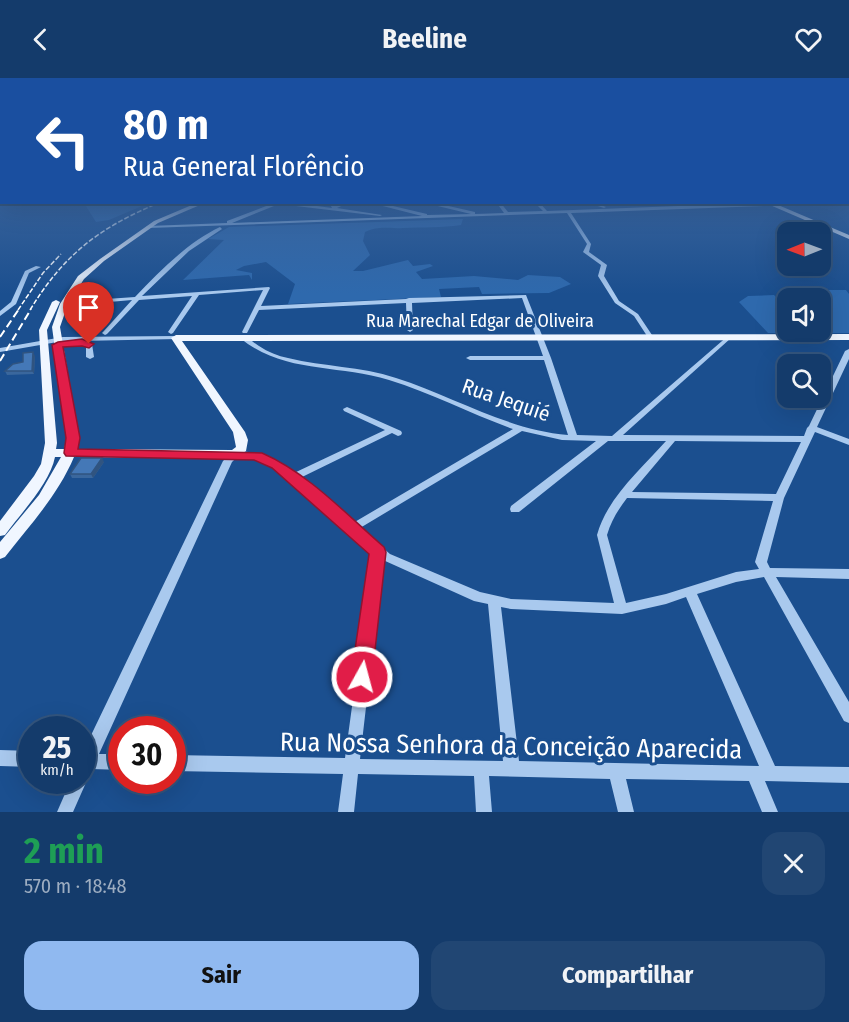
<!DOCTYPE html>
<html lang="pt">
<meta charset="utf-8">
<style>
:root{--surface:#143b6b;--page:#214673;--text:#f1f3f6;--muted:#9dadc1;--line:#33557e;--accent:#90b9f0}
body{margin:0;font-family:"Fira Sans Condensed",sans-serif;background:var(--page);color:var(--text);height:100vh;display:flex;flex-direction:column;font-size:22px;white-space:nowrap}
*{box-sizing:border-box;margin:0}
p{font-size:20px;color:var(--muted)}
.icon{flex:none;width:33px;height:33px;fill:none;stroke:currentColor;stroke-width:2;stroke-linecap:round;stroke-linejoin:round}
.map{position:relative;height:734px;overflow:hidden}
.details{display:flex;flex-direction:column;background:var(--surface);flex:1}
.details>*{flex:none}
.guide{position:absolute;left:0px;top:0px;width:849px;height:126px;box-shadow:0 6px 24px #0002,0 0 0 2px var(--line);background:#1a4fa0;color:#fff;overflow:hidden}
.needle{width:39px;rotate:269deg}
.tools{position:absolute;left:777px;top:144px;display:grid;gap:12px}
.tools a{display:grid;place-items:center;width:54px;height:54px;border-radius:12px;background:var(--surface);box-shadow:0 6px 24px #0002,0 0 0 2px var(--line);font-size:30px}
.speed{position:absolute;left:18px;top:638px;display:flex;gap:12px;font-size:30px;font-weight:700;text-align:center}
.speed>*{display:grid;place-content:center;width:78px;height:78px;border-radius:50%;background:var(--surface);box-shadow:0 6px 24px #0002,0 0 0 2px var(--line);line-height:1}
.speed small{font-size:15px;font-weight:400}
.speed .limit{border:9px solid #d22;background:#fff;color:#111}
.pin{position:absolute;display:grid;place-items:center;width:51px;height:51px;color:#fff;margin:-62px -26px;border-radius:50% 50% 50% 0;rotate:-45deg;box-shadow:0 0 6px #0007}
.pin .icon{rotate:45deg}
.me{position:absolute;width:66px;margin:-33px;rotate:7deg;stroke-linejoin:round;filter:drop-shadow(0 0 4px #0008)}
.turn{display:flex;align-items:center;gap:21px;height:126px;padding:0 24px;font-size:27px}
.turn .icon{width:78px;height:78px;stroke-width:2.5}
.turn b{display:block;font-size:42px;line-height:51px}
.round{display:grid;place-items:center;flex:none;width:63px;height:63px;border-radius:18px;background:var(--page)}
.overview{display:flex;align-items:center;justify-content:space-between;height:102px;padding:0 24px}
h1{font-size:36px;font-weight:700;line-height:45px;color:#1e9e55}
.button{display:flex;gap:12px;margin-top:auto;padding:12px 24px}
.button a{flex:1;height:69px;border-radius:18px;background:var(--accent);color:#111;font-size:24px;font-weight:700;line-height:69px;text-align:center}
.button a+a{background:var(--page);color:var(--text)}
header{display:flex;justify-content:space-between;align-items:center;height:78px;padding:0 24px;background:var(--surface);font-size:27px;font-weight:700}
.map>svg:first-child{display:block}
.green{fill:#2e69ad}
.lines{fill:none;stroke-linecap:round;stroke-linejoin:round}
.minor{fill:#a9c9ee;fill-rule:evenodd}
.major{fill:#f0f6ff;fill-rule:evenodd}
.rail-far1{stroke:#fff;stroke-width:1.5;stroke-dasharray:5 2;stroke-linecap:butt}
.rail{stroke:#fff;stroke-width:2;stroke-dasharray:8 4;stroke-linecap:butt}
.wall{fill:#3a679d}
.shaded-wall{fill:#305480}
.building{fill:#4478b7;stroke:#305480;stroke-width:1.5}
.route{fill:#e11d48;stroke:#92132f;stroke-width:1.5}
.labels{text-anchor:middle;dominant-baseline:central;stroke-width:6;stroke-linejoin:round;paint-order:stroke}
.far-street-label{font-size:18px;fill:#fff;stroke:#1b4f8f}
.street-label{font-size:21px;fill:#fff;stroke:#1b4f8f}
.near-street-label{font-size:26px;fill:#fff;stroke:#1b4f8f}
</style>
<header><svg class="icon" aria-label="back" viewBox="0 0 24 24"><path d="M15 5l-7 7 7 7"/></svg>Beeline<svg class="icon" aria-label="heart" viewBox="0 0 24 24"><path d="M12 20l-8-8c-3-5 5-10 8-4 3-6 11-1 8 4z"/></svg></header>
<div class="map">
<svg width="849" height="734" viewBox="0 0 849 734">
<rect width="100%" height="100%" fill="#1b4f8f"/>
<path class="green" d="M84,125H149L109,142L96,144Z
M463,141L461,147C442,150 422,149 403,150C387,151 381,147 365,154L363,163L370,177L353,193H363L408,182L413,188L430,186L433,188L416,194L422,201L474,198L518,202L528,197L560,199L571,206L549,215L482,216L479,209L439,211L441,219L288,226L295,206L266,184L244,188L236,192L252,195V202L249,197L183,202L224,162L208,161L229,149Z
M816,212H846L849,216V255H768L739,224L748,218L774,217L787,230L788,254H820V220H815Z"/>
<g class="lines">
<path class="minor" d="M287,124L332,130L329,124H333L335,128L343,124H350L337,130L382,137L380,138L279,126L232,145L422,138L367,124H376L427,136V137L471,136L421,124H431L475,134V136L504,135L496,124H500L508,134L543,133L534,124H539L547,133L782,124H849V126L823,127L821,126L571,135L591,166L589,174L607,187L604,198L619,223L638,236L654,260L651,262L649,261L634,238L615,225L598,198L601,187L583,174L587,166L567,135L148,150L146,149L148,148L227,145V143L274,125L271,124Z
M585,124H593L606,129L604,130Z
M645,124H672V125L670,126Z
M220,149L222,151L189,173L142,218L269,209L270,210L261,228L406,221L409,220L526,217L551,280L577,357L612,358L729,257L731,258V260L623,357L804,358L807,350L809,348L845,273L849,271V281L817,349L849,361V367L815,354L784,420L767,484L770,490L849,491V501L776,499L849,624V645L844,643L764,499L736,504L697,516L775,688L849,689V705L765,703L778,734H762L749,703L626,701L634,734H618L610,701L489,698L492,734H476L474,698L358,696L354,734H338L343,696L172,693V677L345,680L373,474L275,389L255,381L237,379L232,384L99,676H122V692L92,691L73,734H57L71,702H82V676L223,383L232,374C255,371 277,381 294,395L385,352L344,333L343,331L347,329L401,353L402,355L401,357L398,358L392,355L300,400L353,445L513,351C471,336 431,315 389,302C337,286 284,296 240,260V258C247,257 252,264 259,268C268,274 278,278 288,280C324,289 360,288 396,300C453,318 507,352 568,357L544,282H470L466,280L470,278H543L522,220L412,225L413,252L410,254L407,252L406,225L259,232L247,255H243L242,254L263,212L199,217L173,255L171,256L168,254L192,218L139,222L107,256L105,257L102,255L103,254L132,222L64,228L61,226L64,224L135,219C160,193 188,164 220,149ZM522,353L562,362L596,363L511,428L510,431L511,434H519L608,363H666C641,391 607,420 597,457L614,525L511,521L480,514L390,476L360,450ZM675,363L801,364L776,416L632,414ZM627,420L773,423L755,484L759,491L736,494L666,516L626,525L607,457C611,443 618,432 627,420ZM383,482L474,523L488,526L503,683L360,681ZM686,519L759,688L519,683L501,529L511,531L622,536L666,526Z
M36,188L41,189L29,195L16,226L0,238V233L11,224L25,193Z
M176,258L178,259V261L78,263L89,264L92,266L94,279L90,281L86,279V268L76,266L75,265L78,263H63L0,274V270L63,259Z
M0,672L32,673V689L0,688Z"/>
<path class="major" d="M199,124H207L158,145L104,183L84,201L68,226L60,249L79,360L76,371L232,372L236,369L233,354L171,260L176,257L849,256V262L182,263L245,354L248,362L246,373L235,380L74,379C58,417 30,447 5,479L0,481V464L39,417L61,379H55C50,405 21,435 5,457L0,458V443L34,398L41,386L45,365L39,252L52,224L56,222L60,224L47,252L57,365L56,371H64L67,360L52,249L60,226L78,198L100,181L154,143Z
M763,124H771L849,157V161Z"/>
<path class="rail-far1" d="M18,232L43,195L61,176
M30,232C64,176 100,149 161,124"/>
<path class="rail" d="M0,259L19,231
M0,283L31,231"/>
</g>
<path class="wall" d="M35,278L34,296L7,297L5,293Z
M104,384L93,400H72L70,396Z"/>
<path class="shaded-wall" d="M33,274L35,278L34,296L32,293Z
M102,380L104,384L93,400L91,396Z"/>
<path class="building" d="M33,274L32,293H5L13,286L23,284V275Z
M81,380H102L91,396H70Z"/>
<linearGradient id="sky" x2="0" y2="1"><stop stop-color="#0f2b4f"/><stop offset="0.52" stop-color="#39639b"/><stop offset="1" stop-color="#39639b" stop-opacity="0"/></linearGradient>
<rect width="849" height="216" fill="url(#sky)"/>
<path class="route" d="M82,261L94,266L89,270L82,268L63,269L80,360L78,371L262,375C308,395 346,436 384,469L386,474L372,599L369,606L362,608L354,606L351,599L369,476L272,390L254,382L66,378L64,375L66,360L52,267L58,264Z"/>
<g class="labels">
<g class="far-street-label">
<text x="480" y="243">Rua Marechal Edgar de Oliveira</text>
</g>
<g class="street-label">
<text transform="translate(506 322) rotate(19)">Rua Jequié</text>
</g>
<g class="near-street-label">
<text transform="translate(511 668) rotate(1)">Rua Nossa Senhora da Conceição Aparecida</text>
</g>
</g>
</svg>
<div class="tools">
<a><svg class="needle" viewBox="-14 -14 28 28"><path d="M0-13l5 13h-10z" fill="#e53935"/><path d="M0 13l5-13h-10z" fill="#9dadc1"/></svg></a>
<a><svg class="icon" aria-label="sound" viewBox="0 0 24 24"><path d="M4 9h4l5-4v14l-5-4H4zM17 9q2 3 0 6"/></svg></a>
<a><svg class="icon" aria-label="search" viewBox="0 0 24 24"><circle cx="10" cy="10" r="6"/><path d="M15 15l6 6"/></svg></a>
</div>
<div class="speed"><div>25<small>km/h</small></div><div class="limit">30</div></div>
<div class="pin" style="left:89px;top:266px;background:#d93025"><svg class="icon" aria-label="arrive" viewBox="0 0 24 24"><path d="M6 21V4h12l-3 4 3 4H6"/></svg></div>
<svg class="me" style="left:362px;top:599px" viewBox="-20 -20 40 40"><circle r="17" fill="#e11d48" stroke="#fff" stroke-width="3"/><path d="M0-11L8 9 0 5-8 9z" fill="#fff"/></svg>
<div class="guide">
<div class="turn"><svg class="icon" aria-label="left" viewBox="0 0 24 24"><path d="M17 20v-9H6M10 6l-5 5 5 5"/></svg><div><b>80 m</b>Rua General Florêncio</div></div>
</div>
</div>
<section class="details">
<div class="overview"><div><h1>2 min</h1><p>570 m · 18:48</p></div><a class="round"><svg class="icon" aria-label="close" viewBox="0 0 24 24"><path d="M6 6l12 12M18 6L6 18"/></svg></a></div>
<div class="button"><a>Sair</a><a>Compartilhar</a></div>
</section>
